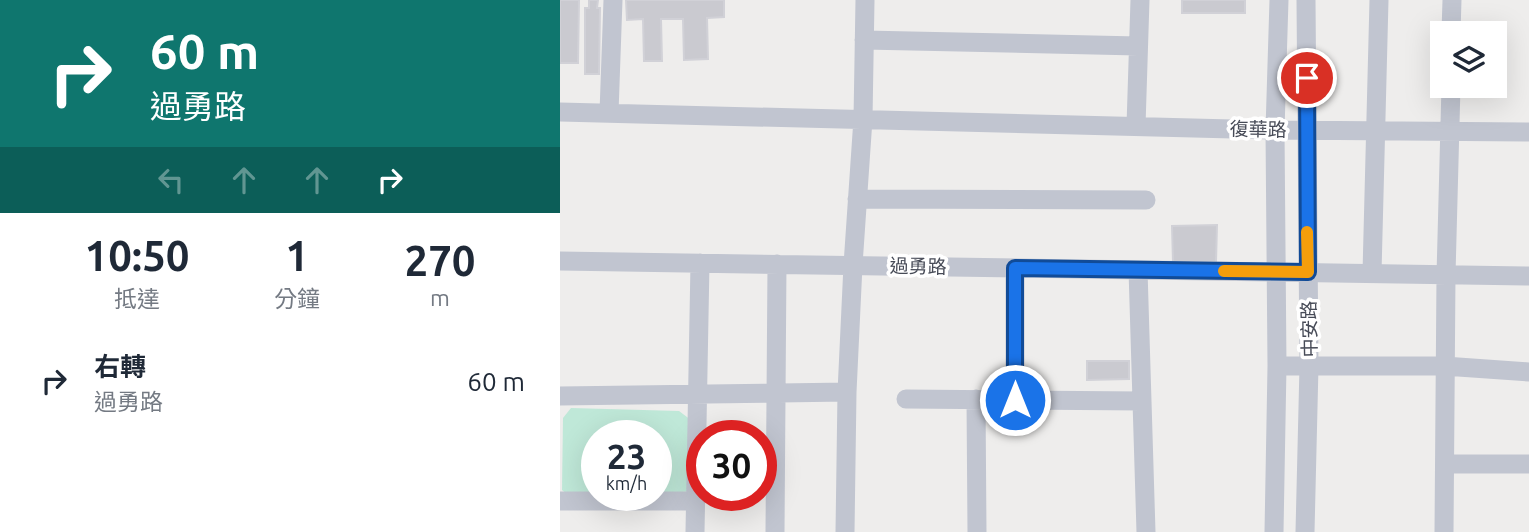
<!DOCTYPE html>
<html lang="zh-TW">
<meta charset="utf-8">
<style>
:root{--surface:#fff;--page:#f6f6f7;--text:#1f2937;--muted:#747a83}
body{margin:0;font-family:Ubuntu,"Noto Sans TC",sans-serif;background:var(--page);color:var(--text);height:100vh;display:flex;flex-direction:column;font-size:26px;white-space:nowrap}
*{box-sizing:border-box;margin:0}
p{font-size:23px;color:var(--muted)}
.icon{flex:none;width:38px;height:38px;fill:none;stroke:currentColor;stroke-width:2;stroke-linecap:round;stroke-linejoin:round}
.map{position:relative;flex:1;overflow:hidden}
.sheet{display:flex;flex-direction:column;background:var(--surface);width:560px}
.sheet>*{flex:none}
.guide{background:#0f766e;color:#fff;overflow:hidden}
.controls{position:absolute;left:870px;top:21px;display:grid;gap:14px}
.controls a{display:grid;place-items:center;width:77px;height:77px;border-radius:0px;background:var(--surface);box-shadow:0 7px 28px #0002;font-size:35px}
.speed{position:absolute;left:21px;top:420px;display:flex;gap:14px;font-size:35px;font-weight:700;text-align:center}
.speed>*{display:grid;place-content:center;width:91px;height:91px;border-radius:50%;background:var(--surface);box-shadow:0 7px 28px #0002;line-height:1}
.speed small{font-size:18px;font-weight:400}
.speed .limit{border:10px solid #d22;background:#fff;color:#111}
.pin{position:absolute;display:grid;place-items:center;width:60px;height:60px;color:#fff;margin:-30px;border:4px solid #fff;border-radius:50%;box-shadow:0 2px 7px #0007}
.me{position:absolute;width:77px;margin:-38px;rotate:0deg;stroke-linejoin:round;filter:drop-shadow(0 0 5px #0008)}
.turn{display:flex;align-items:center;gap:24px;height:147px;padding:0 35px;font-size:32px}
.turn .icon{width:91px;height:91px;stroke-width:2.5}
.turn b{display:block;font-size:49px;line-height:60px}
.lanes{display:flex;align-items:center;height:66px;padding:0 35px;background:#0003;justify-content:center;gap:35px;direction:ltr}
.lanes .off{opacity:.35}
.eta{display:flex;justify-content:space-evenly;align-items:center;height:119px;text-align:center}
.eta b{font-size:42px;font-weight:700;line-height:49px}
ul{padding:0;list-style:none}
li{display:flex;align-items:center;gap:21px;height:98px;padding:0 35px}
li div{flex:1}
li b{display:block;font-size:26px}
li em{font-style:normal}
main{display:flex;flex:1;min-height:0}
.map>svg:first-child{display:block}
.green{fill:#bfe8d8}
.building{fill:#cacad0;stroke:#d1d1d7;stroke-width:2}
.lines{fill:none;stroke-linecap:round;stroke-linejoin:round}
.minor{stroke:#c1c5d0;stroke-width:19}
.route-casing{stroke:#114b97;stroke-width:18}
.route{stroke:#1a73e8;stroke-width:12}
.slow{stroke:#f59e0b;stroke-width:12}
.labels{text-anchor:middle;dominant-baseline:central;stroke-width:7;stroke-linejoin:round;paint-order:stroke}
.street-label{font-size:19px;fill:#474b57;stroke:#fff}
</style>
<main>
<section class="sheet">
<div class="guide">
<div class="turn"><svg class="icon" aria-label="right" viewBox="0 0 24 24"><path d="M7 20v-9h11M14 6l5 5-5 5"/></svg><div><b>60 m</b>過勇路</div></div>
<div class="lanes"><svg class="icon off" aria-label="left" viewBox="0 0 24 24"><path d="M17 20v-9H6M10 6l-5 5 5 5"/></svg><svg class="icon off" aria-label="ahead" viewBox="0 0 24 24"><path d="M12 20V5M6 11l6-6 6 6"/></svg><svg class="icon off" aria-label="ahead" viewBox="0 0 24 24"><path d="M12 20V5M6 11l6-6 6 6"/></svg><svg class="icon" aria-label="right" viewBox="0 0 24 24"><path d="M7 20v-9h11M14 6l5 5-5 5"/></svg></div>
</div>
<div class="eta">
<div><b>10:50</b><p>抵達</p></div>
<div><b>1</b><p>分鐘</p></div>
<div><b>270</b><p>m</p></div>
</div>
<ul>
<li><svg class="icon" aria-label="right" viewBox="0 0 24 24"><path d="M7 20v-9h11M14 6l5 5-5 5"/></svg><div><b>右轉</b><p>過勇路</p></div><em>60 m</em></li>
</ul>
</section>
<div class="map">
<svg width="969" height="532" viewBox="0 0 969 532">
<rect width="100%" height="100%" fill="#eeedec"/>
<path class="green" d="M11,408L119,411L131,420V491L96,495V436H37V495H8L2,490L3,418Z"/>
<path class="building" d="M0,0H19L18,63H0Z
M29,0H38L37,8H40L39,74H25V8H29Z
M66,0H164V17L147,18L148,59L124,60L123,19H101L102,61H84L83,19L67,20Z
M622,0H685V13H622Z
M657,225L656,262H613L612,226Z
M527,361H569V379L527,380Z"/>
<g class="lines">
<path class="minor" d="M891,33L892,0
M304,40L578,46
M0,112L715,130L969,132
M49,113L53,0
M576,126L580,0
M297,199L586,200
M0,261L969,276
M578,270L586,532
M812,273L819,0
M717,366H884L969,372
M0,396L287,392
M346,399L582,401
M416,399L417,532
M455,400V268
M885,464H969
M0,501H136
M135,532L140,263
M215,532L217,264
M285,532L287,392L293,265L303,119L305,0
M714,532L717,366L715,130L719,0
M745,532L749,366L746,0
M884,532L886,275L891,86"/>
</g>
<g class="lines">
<defs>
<path id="route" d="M455,400V268L748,272L747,78"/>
</defs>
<use href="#route" class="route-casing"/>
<use href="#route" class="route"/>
<path class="slow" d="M664,271L748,272L747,232"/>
</g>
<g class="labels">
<g class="street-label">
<text transform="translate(698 129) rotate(1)">復華路</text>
<text transform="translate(358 266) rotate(1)">過勇路</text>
<text transform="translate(749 329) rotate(-91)">中安路</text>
</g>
</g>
</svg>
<div class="controls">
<a><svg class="icon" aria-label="layers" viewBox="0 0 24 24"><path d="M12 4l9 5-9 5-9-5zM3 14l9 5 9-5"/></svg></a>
</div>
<div class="speed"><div>23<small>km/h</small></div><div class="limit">30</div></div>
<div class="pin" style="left:747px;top:78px;background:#d93025"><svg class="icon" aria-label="arrive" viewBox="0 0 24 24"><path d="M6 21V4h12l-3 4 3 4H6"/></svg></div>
<svg class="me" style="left:455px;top:400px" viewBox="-20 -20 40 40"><circle r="17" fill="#1a73e8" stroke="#fff" stroke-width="3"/><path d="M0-11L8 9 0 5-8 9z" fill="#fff"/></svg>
</div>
</main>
